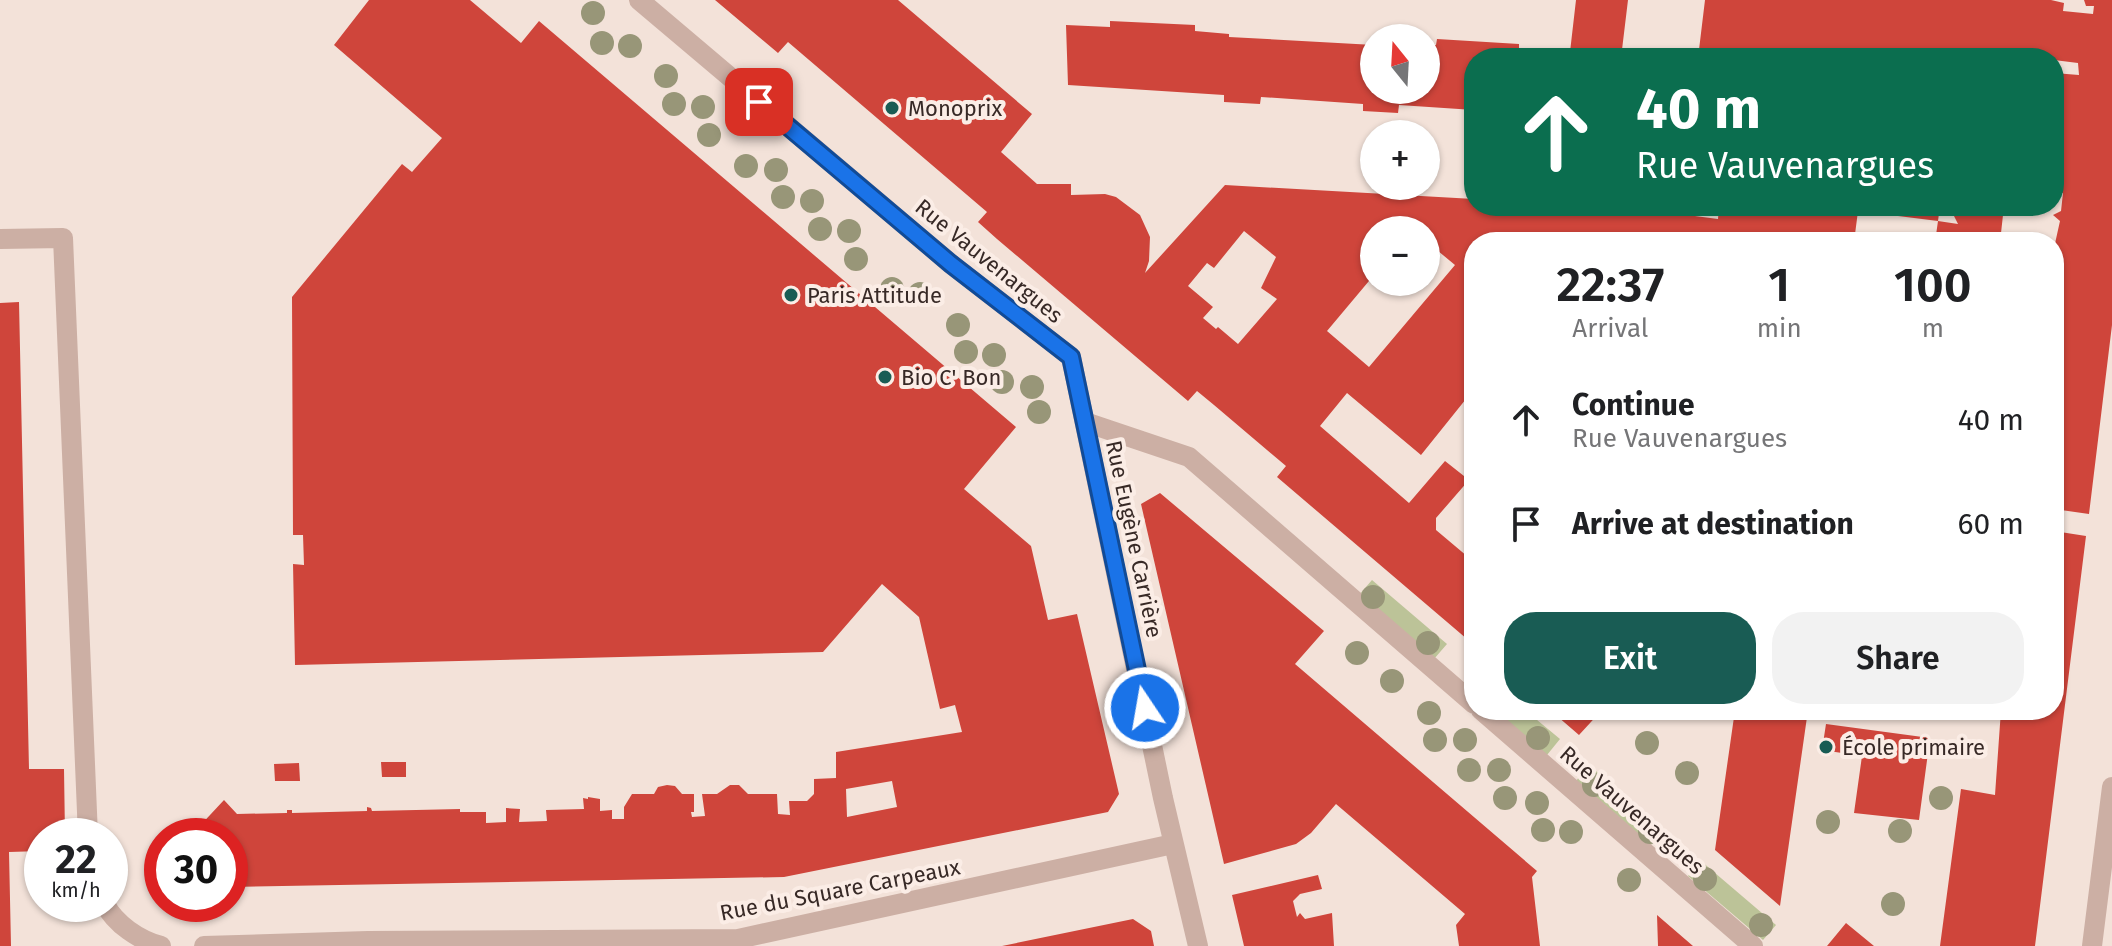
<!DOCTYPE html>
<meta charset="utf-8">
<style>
:root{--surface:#fff;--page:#f2f2f2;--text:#202124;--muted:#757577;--accent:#195c54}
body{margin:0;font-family:"Fira Sans",sans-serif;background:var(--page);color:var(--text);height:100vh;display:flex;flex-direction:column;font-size:30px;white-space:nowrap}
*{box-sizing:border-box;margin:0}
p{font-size:26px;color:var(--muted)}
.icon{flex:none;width:44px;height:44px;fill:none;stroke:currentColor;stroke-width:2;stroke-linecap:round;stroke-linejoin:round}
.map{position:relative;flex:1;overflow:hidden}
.drawer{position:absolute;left:1464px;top:232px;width:600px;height:488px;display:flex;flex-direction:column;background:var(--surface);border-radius:32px;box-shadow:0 2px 6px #0004}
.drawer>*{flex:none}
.guide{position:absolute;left:1464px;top:48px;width:600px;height:168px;border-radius:32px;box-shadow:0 2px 6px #0004;background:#0b6e4f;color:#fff;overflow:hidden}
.needle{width:52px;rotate:342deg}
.buttons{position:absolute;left:1360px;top:24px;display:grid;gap:16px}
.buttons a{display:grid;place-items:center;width:80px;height:80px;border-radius:50%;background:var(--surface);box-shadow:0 2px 6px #0004;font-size:40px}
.speed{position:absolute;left:24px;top:818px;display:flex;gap:16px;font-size:40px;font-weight:700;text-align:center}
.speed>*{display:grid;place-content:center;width:104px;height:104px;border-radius:50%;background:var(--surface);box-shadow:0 2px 6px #0004;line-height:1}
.speed small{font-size:20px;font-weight:400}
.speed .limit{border:12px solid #d22;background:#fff;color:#111}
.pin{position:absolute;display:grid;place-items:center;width:68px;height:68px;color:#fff;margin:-34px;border-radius:16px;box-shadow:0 4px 12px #0006}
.me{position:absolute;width:88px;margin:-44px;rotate:348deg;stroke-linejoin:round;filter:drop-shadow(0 0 6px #0008)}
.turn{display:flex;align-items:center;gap:28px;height:168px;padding:0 40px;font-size:36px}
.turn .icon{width:104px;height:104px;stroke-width:2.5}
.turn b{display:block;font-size:56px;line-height:68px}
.eta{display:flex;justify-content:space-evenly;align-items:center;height:136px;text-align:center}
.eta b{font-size:48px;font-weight:600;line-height:56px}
.action{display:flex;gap:16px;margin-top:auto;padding:16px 40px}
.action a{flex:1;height:92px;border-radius:32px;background:var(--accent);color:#fff;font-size:32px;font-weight:600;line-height:92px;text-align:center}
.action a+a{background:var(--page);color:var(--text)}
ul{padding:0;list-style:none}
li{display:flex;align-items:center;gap:24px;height:104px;padding:0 40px}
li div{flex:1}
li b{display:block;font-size:30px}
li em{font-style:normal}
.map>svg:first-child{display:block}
.green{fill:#bcc398}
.building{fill:#cf453b;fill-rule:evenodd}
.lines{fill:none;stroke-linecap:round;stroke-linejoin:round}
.minor{stroke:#ccafa4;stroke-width:20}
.tree{fill:#989678}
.route-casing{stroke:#114b97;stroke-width:20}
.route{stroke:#1a73e8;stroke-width:14}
.poi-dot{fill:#195c54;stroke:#fbede6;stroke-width:3}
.labels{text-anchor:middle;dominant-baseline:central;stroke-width:8;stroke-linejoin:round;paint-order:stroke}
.poi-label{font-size:22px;fill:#372926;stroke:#fbede6;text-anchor:start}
.street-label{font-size:22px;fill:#372926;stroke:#fbede6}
</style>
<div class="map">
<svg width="2112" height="946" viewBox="0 0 2112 946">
<rect width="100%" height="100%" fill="#f3e2d9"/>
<path class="green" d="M1372,580L1447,644L1434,659L1359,595Z
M1493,710H1525L1560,739L1547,755Z
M1589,765L1663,830L1651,845L1576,781Z
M1701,861L1776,925L1763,940L1688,876Z"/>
<path class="building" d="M369,0H470L521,43L539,21L1016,427L964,489L1031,546L1048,620L1077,614L1119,794L1108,812L784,877L230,887V836H196V830L224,800L237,814L287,813V810H292V813L367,811V807L371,808L372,811L460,809V812H486V823L506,822V808L520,809L519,822L547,821L546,810L584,809L583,798L588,799V797L600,799V811L612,810V819H624V807L632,794H654L658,787L667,785L675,786L682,794H694V812H691L692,817L705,816L702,794H717L730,785H739L748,794H777L778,814L790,815L789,801H807L814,794V779L836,778V752L962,732L955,705L940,709L919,617L882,584L823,652L295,665L293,564L304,565L303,535H293L292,297L402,164L412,172L442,138L334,45ZM892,781L897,807L847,817L846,789Z
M715,0H898L1032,114L1001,152L1037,184H1071V195L1105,194L1116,197L1140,215L1150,237L1149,261L1145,273L1225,185L1474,199V206H1641V209L1718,219L1719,206H1940L1938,221L1858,211L1854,242H1474V389L1421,455L1347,393L1320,426L1409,503L1445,461L1469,480L1436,518V530L1474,562V645L1277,477L1286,466L1214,405L1197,391L1188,401L997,239L978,222L987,212L788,42L778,53ZM1374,230H1426V241L1455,265L1369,367L1327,331L1374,275ZM1244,231L1276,257L1261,288L1277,299L1238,344L1218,327L1216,329L1203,318L1213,307L1188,286L1207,263L1214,268Z
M1576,0H1628L1621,58H1474V110L1399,105L1398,113L1363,111V104L1261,97L1260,104L1224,102V95L1068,85L1066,25L1110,27V21L1195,25V31L1229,34V37L1374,45V90H1426V45H1436L1437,39L1519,44V49L1570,52Z
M1705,0H2051L2064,3L2063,11L2093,14L2094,6H2086L2084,0H2112V325L2089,514L2054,509V248L2060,221L2053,215L2061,211L2063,193L2054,192V73L2079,75L2078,63L2054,60V58H1698Z
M1956,206H2004L2000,242H1935L1938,221L1958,224L1954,216Z
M19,302L29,769H64L65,836H42V851L9,852L11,946H0V303Z
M1160,493L1324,631L1295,664L1537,871L1532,877L1540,946H1459L1456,925L1465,914L1336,804L1311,833L1296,844L1224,864L1141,504Z
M2054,531L2086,536L2035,946H1940L1961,789L1995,795L2001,710H2054Z
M1550,710H1602L1579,735Z
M1735,710H1808L1780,906L1715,850Z
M1826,724L1930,738L1919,820L1854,813L1862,756L1822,750Z
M381,762H406V777H382Z
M299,763L300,781H275L274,764Z
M1318,875L1322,889L1300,894L1293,901L1297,917L1300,913L1305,919L1332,913L1334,946H1244L1232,895Z
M1657,915L1693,946H1658Z
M1133,919L1151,931L1154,946H1002Z
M1846,923L1874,946H1827Z"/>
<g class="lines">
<path class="minor" d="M639,0L951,264L1071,357L1163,798L1198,946
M0,239L63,238L88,836
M1085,422L1189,457L1474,704
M1481,710L1753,946
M105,904C115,924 139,940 161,946
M204,946L368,941
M368,946V941L738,939L1173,844
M2092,946L2112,787"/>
</g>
<g class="tree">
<circle cx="593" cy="13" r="12"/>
<circle cx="602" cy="43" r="12"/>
<circle cx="630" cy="46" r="12"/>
<circle cx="666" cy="76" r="12"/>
<circle cx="674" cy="104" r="12"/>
<circle cx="703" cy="107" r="12"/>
<circle cx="709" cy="135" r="12"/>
<circle cx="746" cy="166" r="12"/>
<circle cx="776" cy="170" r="12"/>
<circle cx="783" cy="197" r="12"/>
<circle cx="812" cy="201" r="12"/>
<circle cx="820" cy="229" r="12"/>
<circle cx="849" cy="231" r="12"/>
<circle cx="856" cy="259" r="12"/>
<circle cx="892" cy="289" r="12"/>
<circle cx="920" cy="294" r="12"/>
<circle cx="958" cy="325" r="12"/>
<circle cx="966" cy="352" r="12"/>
<circle cx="994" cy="355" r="12"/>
<circle cx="1002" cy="382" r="12"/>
<circle cx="1032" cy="387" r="12"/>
<circle cx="1039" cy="412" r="12"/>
<circle cx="1373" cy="597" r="12"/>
<circle cx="1428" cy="643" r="12"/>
<circle cx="1357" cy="653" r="12"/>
<circle cx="1392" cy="681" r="12"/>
<circle cx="1429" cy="713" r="12"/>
<circle cx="1538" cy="738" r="12"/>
<circle cx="1435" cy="740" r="12"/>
<circle cx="1465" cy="740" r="12"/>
<circle cx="1647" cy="743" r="12"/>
<circle cx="1469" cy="770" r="12"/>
<circle cx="1499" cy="770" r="12"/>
<circle cx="1687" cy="773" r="12"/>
<circle cx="1594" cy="785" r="12"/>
<circle cx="1505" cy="798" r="12"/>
<circle cx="1941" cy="798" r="12"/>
<circle cx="1537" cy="803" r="12"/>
<circle cx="1828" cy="822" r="12"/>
<circle cx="1543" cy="830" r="12"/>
<circle cx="1900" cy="831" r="12"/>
<circle cx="1571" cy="832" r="12"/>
<circle cx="1650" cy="832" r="12"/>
<circle cx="1705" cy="879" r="12"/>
<circle cx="1629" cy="880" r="12"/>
<circle cx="1893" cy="904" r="12"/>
<circle cx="1761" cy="925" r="12"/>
</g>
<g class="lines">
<defs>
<path id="route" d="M759,102L951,264L1071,357L1145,708"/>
</defs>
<use href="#route" class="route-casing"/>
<use href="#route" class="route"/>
</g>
<g class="poi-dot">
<circle cx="892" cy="108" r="8"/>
<circle cx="791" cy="295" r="8"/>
<circle cx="885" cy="377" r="8"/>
<circle cx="1826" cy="747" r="8"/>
</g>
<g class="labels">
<g class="poi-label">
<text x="908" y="108">Monoprix</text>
<text x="807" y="295">Paris Attitude</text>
<text x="901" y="377">Bio C' Bon</text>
<text x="1842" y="747">École primaire</text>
</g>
<g class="street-label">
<text transform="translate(989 261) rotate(39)">Rue Vauvenargues</text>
<text transform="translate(1134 539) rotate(78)">Rue Eugène Carrière</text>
<text transform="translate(1632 810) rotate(41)">Rue Vauvenargues</text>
<text transform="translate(840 890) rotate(-11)">Rue du Square Carpeaux</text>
</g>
</g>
</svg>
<div class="buttons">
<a><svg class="needle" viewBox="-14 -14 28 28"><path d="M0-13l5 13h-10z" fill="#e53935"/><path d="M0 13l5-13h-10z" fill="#757577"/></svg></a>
<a>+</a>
<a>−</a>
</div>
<div class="speed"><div>22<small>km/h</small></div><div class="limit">30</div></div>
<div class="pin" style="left:759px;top:102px;background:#d93025"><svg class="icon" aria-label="arrive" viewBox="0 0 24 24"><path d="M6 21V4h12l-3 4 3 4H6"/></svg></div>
<svg class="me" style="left:1145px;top:708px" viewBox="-20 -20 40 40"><circle r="17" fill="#1a73e8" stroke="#fff" stroke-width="3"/><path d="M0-11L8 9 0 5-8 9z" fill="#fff"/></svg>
<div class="guide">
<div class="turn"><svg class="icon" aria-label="ahead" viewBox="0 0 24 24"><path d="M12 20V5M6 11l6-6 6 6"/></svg><div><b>40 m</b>Rue Vauvenargues</div></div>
</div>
<section class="drawer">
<div class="eta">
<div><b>22:37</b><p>Arrival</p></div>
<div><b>1</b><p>min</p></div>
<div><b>100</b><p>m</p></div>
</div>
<ul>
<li><svg class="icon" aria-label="ahead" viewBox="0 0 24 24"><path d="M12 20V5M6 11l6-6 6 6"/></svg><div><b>Continue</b><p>Rue Vauvenargues</p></div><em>40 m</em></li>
<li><svg class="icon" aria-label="arrive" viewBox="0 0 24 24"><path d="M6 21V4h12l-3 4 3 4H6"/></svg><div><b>Arrive at destination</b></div><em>60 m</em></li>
</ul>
<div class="action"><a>Exit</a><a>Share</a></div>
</section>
</div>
